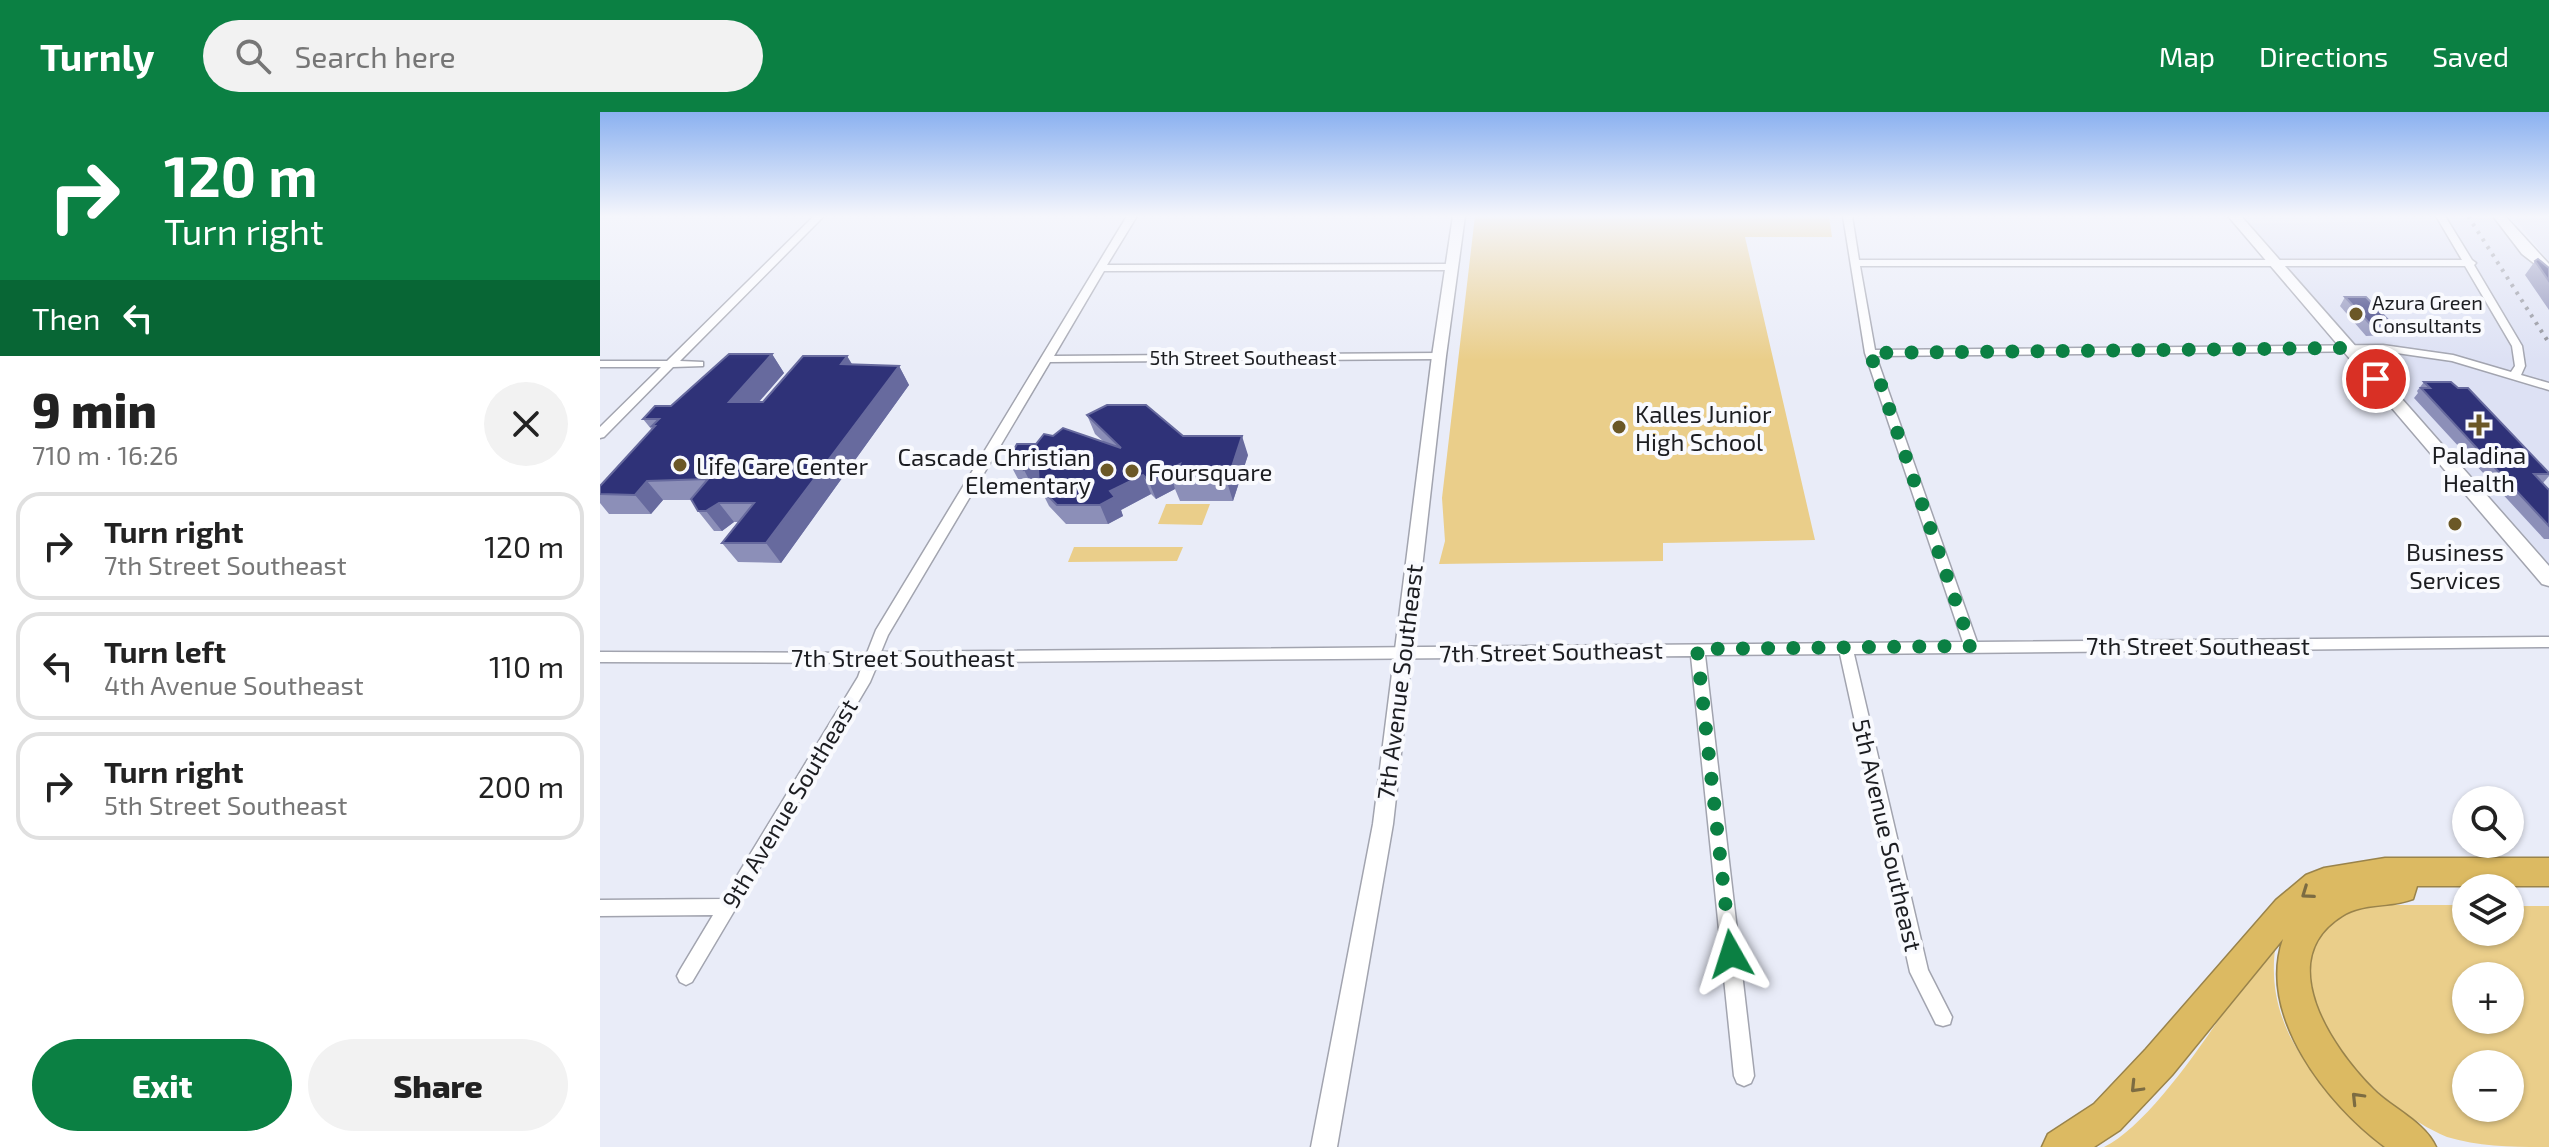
<!DOCTYPE html>
<meta charset="utf-8">
<style>
:root{--surface:#fff;--page:#f2f2f2;--text:#222;--muted:#767676;--line:#e0e0e0;--accent:#0b8043}
body{margin:0;font-family:"Exo 2",sans-serif;background:var(--page);color:var(--text);height:100vh;display:flex;flex-direction:column;font-size:30px;white-space:nowrap}
*{box-sizing:border-box;margin:0}
p{font-size:26px;color:var(--muted)}
.icon{flex:none;width:44px;height:44px;fill:none;stroke:currentColor;stroke-width:2;stroke-linecap:round;stroke-linejoin:round}
.map{position:relative;flex:1;overflow:hidden}
.panel{display:flex;flex-direction:column;background:var(--surface);width:600px}
.panel>*{flex:none}
.top-card{background:#0b8043;color:#fff;overflow:hidden}
.controls{position:absolute;left:1852px;top:674px;display:grid;gap:16px}
.controls a{display:grid;place-items:center;width:72px;height:72px;border-radius:50%;background:var(--surface);box-shadow:0 2px 6px #0004;font-size:40px}
.pin{position:absolute;display:grid;place-items:center;width:68px;height:68px;color:#fff;margin:-34px;border:4px solid #fff;border-radius:50%;box-shadow:0 2px 8px #0007}
.me{position:absolute;width:88px;margin:-44px;rotate:354deg;stroke-linejoin:round;filter:drop-shadow(0 0 6px #0008)}
.turn{display:flex;align-items:center;gap:28px;height:168px;padding:0 32px;font-size:36px}
.turn .icon{width:104px;height:104px;stroke-width:2.5}
.turn b{display:block;font-size:56px;line-height:68px}
.then{display:flex;align-items:center;height:76px;padding:0 32px;background:#0003;gap:16px;font-size:30px}
.round{display:grid;place-items:center;flex:none;width:84px;height:84px;border-radius:42px;background:var(--page)}
.overview{display:flex;align-items:center;justify-content:space-between;height:136px;padding:0 32px}
h1{font-size:48px;font-weight:800;line-height:60px}
.button{display:flex;gap:16px;margin-top:auto;padding:16px 32px}
.button a{flex:1;height:92px;border-radius:48px;background:var(--accent);color:#fff;font-size:32px;font-weight:800;line-height:92px;text-align:center}
.button a+a{background:var(--page);color:var(--text)}
ul{padding:0;list-style:none}
li{display:flex;align-items:center;gap:24px;height:108px;margin:0 16px 12px;padding:0 16px;border:4px solid var(--line);border-radius:24px}
li div{flex:1}
li b{display:block;font-size:30px}
li em{font-style:normal}
header{display:flex;align-items:center;gap:48px;box-sizing:border-box;height:112px;padding:0 40px;background:var(--accent);color:#fff}
header strong{font-size:38px}
nav{display:flex;gap:44px;margin-inline-start:auto;font-size:28px}
.search{width:560px;height:72px;background:var(--page);display:flex;align-items:center;gap:20px;box-sizing:border-box;padding:0 28px;border-radius:44px;color:var(--muted);font-size:30px}
main{display:flex;flex:1;min-height:0}
.map>svg:first-child{display:block}
.built{fill:#dde1f4}
.green{fill:#eace8a;fill-rule:evenodd}
.lines{fill:none;stroke-linecap:round;stroke-linejoin:round}
.minor-casing{stroke:#a2a4af;stroke-width:3}
.tertiary-casing{stroke:#a2a4af;stroke-width:3}
.secondary-casing{stroke:#a2a4af;stroke-width:3}
.motorway-casing{stroke:#99834b;stroke-width:3}
.minor{fill:#fff;fill-rule:evenodd}
.tertiary{fill:#fff;fill-rule:evenodd}
.secondary{fill:#fff;fill-rule:evenodd}
.motorway{fill:#dcba62;fill-rule:evenodd}
.rail{stroke:#8b8d96;stroke-width:4;stroke-dasharray:3 6;stroke-linecap:butt}
.wall{fill:#8c8fb8}
.shaded-wall{fill:#676a9e}
.building{fill:#2f3278;stroke:#676a9e;stroke-width:2}
.oneway{stroke:#7c6c42}
.route{stroke:#0b8043;stroke-width:14;stroke-dasharray:0 25.2}
.poi-dot{fill:#6b5827;stroke:#f9fafe;stroke-width:3}
.labels{text-anchor:middle;dominant-baseline:central;stroke-width:8;stroke-linejoin:round;paint-order:stroke}
.far-poi-label{font-size:20px;fill:#1c1d21;stroke:#f9fafe;text-anchor:start}
.far-street-label{font-size:20px;fill:#1c1d21;stroke:#f9fafe}
.poi-label{font-size:24px;fill:#1c1d21;stroke:#f9fafe;text-anchor:start}
.street-label{font-size:24px;fill:#1c1d21;stroke:#f9fafe}
</style>
<header>
<strong>Turnly</strong>
<div class="search"><svg class="icon" aria-label="search" viewBox="0 0 24 24"><circle cx="10" cy="10" r="6"/><path d="M15 15l6 6"/></svg>Search here</div>
<nav><a>Map</a><a>Directions</a><a>Saved</a></nav>
</header>
<main>
<section class="panel">
<div class="top-card">
<div class="turn"><svg class="icon" aria-label="right" viewBox="0 0 24 24"><path d="M7 20v-9h11M14 6l5 5-5 5"/></svg><div><b>120 m</b>Turn right</div></div>
<div class="then">Then<svg class="icon" aria-label="left" viewBox="0 0 24 24"><path d="M17 20v-9H6M10 6l-5 5 5 5"/></svg></div>
</div>
<div class="overview"><div><h1>9 min</h1><p>710 m · 16:26</p></div><a class="round"><svg class="icon" aria-label="close" viewBox="0 0 24 24"><path d="M6 6l12 12M18 6L6 18"/></svg></a></div>
<ul>
<li><svg class="icon" aria-label="right" viewBox="0 0 24 24"><path d="M7 20v-9h11M14 6l5 5-5 5"/></svg><div><b>Turn right</b><p>7th Street Southeast</p></div><em>120 m</em></li>
<li><svg class="icon" aria-label="left" viewBox="0 0 24 24"><path d="M17 20v-9H6M10 6l-5 5 5 5"/></svg><div><b>Turn left</b><p>4th Avenue Southeast</p></div><em>110 m</em></li>
<li><svg class="icon" aria-label="right" viewBox="0 0 24 24"><path d="M7 20v-9h11M14 6l5 5-5 5"/></svg><div><b>Turn right</b><p>5th Street Southeast</p></div><em>200 m</em></li>
</ul>
<div class="button"><a>Exit</a><a>Share</a></div>
</section>
<div class="map">
<svg width="1949" height="1035" viewBox="0 0 1949 1035">
<rect width="100%" height="100%" fill="#e9ecf8"/>
<path class="built" d="M1859,104H1899L1949,159V467L1640,111L1862,109Z
M1915,107H1949V149L1946,146Z"/>
<path class="green" d="M875,104H1229L1232,125H1145L1215,428L1063,431V449L839,452L845,429L842,386Z
M566,392H610L602,413L558,412Z
M474,435H583L577,449L468,450Z
M1789,793H1866V820H1910V794H1949V1035C1914,1035 1880,1035 1847,1025C1811,1010 1771,978 1747,947C1712,901 1684,827 1753,798C1764,794 1778,794 1789,793ZM1866,864H1910V908H1866ZM1866,952H1910V996H1866Z
M1676,831C1661,922 1727,984 1793,1035H1504C1559,1008 1631,888 1667,835Z"/>
<g class="lines">
<defs>
<path id="minor" d="M214,104H224L80,249L103,250V254L73,255L4,325L0,326V315L61,255H0V249H67Z
M527,104H537L507,153L851,152L856,155L851,158L504,159L454,244L839,241L844,244L839,247L450,250L288,523L281,540L1363,530L1265,241L1243,104H1252L1259,148H1862L1836,104H1845L1872,148L1876,151L1874,153L1922,234L1925,254L1921,263L1949,271V278L1852,249L1783,239L1276,244L1377,530L1949,525V535L1254,542L1328,858L1352,905L1350,912L1343,914L1336,912L1310,860L1240,542L1105,543L1154,964L1151,971L1144,974L1137,971L1134,964L1091,544L278,551L270,570L92,870L86,873L80,870L77,864L80,858L113,803L0,804V788L123,787L258,565L263,551L0,550V540L267,541L276,518ZM1260,154H1865L1912,234L1915,254L1911,260L1853,243L1783,233L1275,238Z"/>
<path id="tertiary" d="M853,104H865L846,244L793,712L737,1035H711L773,712L832,244Z"/>
<path id="secondary" d="M1628,104H1641L1949,454V474L1942,472Z
M1893,104H1905L1949,152V163L1922,142Z"/>
<path id="motorway" d="M1785,746H1949V774H1817L1813,787C1790,796 1764,790 1742,804C1672,848 1732,936 1773,977C1793,997 1825,1010 1836,1035H1785C1727,992 1657,904 1683,827L1572,963L1520,1018L1494,1035H1442L1448,1022L1494,992L1546,937L1676,788L1706,763L1724,756Z"/>
</defs>
<use href="#minor" class="minor-casing"/>
<use href="#tertiary" class="tertiary-casing"/>
<use href="#secondary" class="secondary-casing"/>
<use href="#motorway" class="motorway-casing"/>
<use href="#minor" class="minor"/>
<use href="#tertiary" class="tertiary"/>
<use href="#secondary" class="secondary"/>
<use href="#motorway" class="motorway"/>
<path class="rail" d="M1868,104L1949,231"/>
</g>
<path class="wall" d="M1935,149L1949,156V198L1925,163Z
M1745,185L1794,214L1788,223L1766,224L1740,194Z
M172,242L184,261L159,290H163L247,244L252,252L299,254L309,273L181,451L138,450L122,431L138,410H134L122,419H114L98,399L92,388H63L51,402H9L0,391V374L52,318L43,307L71,294Z
M1824,270L1949,361V364L1943,371L1949,378V427H1944L1814,286L1818,281L1817,279Z
M487,303L583,324L648,343L633,389H580L575,377L556,387L551,382L521,398L523,404L508,412H466L449,394L440,376L434,377L429,367H418L408,348L504,330L495,322Z"/>
<path class="shaded-wall" d="M172,242L184,261L142,309L129,290Z
M247,244L258,263L241,252Z
M299,254L309,273L181,451L166,431Z
M642,324L648,343L633,389L627,370Z
M580,352L573,370L575,377L556,387L548,368Z
M438,356L447,375L434,377L424,358Z
M543,363L551,382L521,398L523,404L508,412L500,393L510,379Z
M47,369L63,388L51,402L35,383Z
M119,391L134,410L122,419L106,399Z"/>
<path class="building" d="M1938,147L1949,156V169L1935,149Z
M1745,185H1766L1794,214H1772Z
M129,242H172L129,290H163L203,244H247L241,252L299,254L166,431H122L154,391H119L106,399H98L91,387L108,367L47,369L35,383L0,382V374L55,314H52L59,307H43L55,294H71Z
M1824,270H1851L1858,276H1868L1949,361V362H1934L1949,378V414L1821,276H1830Z
M507,293H546L583,324H642L627,370H573L580,352L548,368L543,363L510,379L515,385L500,393H457L439,375L438,356L424,358L427,348H408L417,332H436L444,322L453,324L463,316L521,336L487,303Z"/>
<defs><path id="oneway-chevron" d="M-2-3.5L2.5 0L-2 3.5" fill="none" stroke-width="1.6" stroke-linecap="round" stroke-linejoin="round" transform="scale(2)"/></defs>
<g class="oneway">
<use href="#oneway-chevron" transform="translate(1707 781) rotate(145)"/>
<use href="#oneway-chevron" transform="translate(1536 975) rotate(134)"/>
<use href="#oneway-chevron" transform="translate(1757 986) rotate(-134)"/>
</g>
<linearGradient id="sky" x2="0" y2="1"><stop stop-color="#8bb1f0"/><stop offset="0.42" stop-color="#f5f6fc"/><stop offset="1" stop-color="#f5f6fc" stop-opacity="0"/></linearGradient>
<rect width="1949" height="248" fill="url(#sky)"/>
<g class="lines">
<path class="route" d="M1131,842L1097,537L1371,534L1270,241L1749,236L1776,267"/>
</g>
<g class="poi-dot">
<circle cx="1756" cy="202" r="8"/>
<path d="M1875 301h8v8h8v8h-8v8h-8v-8h-8v-8h8z"/>
<circle cx="1019" cy="315" r="8"/>
<circle cx="80" cy="353" r="8"/>
<circle cx="507" cy="358" r="8"/>
<circle cx="532" cy="359" r="8"/>
<circle cx="1855" cy="412" r="8"/>
</g>
<g class="labels">
<g class="far-poi-label">
<text x="1772" y="190">Azura Green<tspan x="1772" dy="23">Consultants</tspan></text>
</g>
<g class="far-street-label">
<text x="643" y="245">5th Street Southeast</text>
</g>
<g class="poi-label">
<text x="1035" y="301">Kalles Junior<tspan x="1035" dy="28">High School</tspan></text>
<text x="1879" y="342" text-anchor="middle">Paladina<tspan x="1879" dy="28">Health</tspan></text>
<text x="491" y="344" text-anchor="end">Cascade Christian<tspan x="491" dy="28">Elementary</tspan></text>
<text x="96" y="353">Life Care Center</text>
<text x="548" y="359">Foursquare</text>
<text x="1855" y="439" text-anchor="middle">Business<tspan x="1855" dy="28">Services</tspan></text>
</g>
<g class="street-label">
<text x="1598" y="533">7th Street Southeast</text>
<text transform="translate(951 539) rotate(-1)">7th Street Southeast</text>
<text x="303" y="545">7th Street Southeast</text>
<text transform="translate(799 570) rotate(-83)">7th Avenue Southeast</text>
<text transform="translate(189 691) rotate(-59)">9th Avenue Southeast</text>
<text transform="translate(1288 723) rotate(77)">5th Avenue Southeast</text>
</g>
</g>
</svg>
<div class="controls">
<a><svg class="icon" aria-label="search" viewBox="0 0 24 24"><circle cx="10" cy="10" r="6"/><path d="M15 15l6 6"/></svg></a>
<a><svg class="icon" aria-label="layers" viewBox="0 0 24 24"><path d="M12 4l9 5-9 5-9-5zM3 14l9 5 9-5"/></svg></a>
<a>+</a>
<a>−</a>
</div>
<div class="pin" style="left:1776px;top:267px;background:#d93025"><svg class="icon" aria-label="arrive" viewBox="0 0 24 24"><path d="M6 21V4h12l-3 4 3 4H6"/></svg></div>
<svg class="me" style="left:1131px;top:842px" viewBox="-20 -20 40 40"><path d="M0-17L14 15 0 8-14 15z" fill="#0b8043" stroke="#fff" stroke-width="4"/></svg>
</div>
</main>
